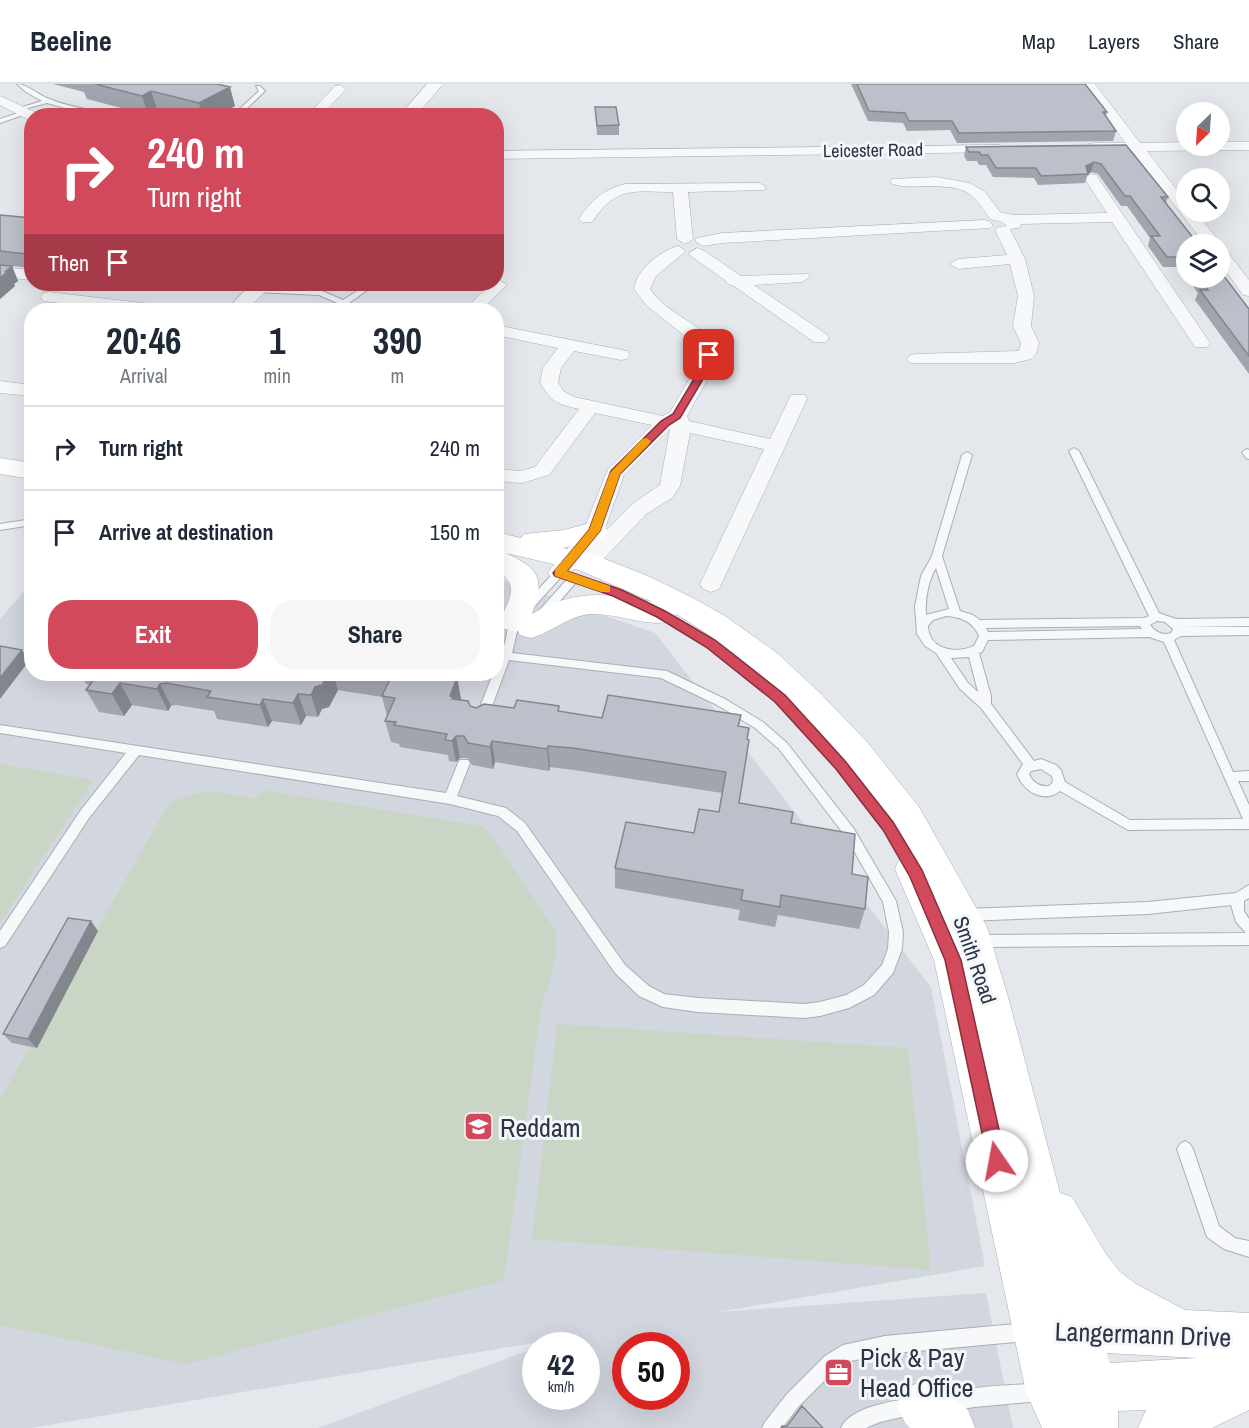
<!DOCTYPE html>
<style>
:root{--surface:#fff;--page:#f6f6f7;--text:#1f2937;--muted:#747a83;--line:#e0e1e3;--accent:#d1495b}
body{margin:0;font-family:"Archivo Narrow",sans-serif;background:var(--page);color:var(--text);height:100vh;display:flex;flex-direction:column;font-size:22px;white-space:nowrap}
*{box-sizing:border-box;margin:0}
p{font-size:20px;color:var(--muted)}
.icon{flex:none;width:33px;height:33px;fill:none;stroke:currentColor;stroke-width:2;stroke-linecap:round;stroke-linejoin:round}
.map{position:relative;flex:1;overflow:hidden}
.drawer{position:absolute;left:24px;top:219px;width:480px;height:378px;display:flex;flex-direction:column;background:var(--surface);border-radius:24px;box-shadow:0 6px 24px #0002}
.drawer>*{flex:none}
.hud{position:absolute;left:24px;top:24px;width:480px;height:183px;border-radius:24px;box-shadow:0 6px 24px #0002;background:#d1495b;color:#fff;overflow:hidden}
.needle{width:39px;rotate:205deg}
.controls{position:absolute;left:1176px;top:18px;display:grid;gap:12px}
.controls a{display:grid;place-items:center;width:54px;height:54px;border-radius:50%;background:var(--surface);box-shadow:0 6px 24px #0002;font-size:30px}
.speed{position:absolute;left:522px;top:1248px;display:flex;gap:12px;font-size:30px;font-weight:700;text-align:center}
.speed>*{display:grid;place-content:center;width:78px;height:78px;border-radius:50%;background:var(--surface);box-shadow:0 6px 24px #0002;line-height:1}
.speed small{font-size:15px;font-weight:400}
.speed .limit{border:9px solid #d22;background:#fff;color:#111}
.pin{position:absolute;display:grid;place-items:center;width:51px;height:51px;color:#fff;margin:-26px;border-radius:12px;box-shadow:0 3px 9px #0006}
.me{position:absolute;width:66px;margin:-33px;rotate:348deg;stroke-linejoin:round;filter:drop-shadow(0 0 4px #0008)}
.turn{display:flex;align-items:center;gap:21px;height:126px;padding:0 24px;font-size:27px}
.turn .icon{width:78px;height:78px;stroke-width:2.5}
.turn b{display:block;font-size:42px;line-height:51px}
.then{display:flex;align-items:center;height:57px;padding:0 24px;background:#0003;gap:12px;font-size:22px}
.eta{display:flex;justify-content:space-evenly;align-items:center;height:102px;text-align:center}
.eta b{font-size:36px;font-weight:800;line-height:42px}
.button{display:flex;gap:12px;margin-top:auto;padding:12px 24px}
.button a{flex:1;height:69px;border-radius:24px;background:var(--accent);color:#fff;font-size:24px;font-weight:800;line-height:69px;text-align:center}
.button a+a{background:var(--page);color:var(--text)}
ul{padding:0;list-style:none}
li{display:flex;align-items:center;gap:18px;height:84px;padding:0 24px;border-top:2px solid var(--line)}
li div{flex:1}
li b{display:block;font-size:22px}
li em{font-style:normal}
header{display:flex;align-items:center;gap:36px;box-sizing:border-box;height:84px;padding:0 30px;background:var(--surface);border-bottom:2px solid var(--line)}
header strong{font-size:28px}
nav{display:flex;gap:33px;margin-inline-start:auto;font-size:21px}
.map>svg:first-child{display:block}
.built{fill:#d2d6de;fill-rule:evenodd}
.green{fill:#c9d6c5}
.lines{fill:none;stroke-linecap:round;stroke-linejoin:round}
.service-casing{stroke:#a9aeb7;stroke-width:2}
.minor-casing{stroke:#a9aeb7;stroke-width:1}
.tertiary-casing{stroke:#a9aeb7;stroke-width:1}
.secondary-casing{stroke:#a9aeb7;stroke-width:1}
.service{fill:#f7f8fa;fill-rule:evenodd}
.minor{fill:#f7f8fa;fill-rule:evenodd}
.tertiary{fill:#f7f8fa;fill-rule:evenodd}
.secondary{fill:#fff;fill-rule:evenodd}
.wall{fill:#a1a5ae}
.shaded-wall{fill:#83868d}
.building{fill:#bbc0ca;stroke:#83868d;stroke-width:1.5}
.route{fill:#d1495b;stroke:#882f3b;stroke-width:1.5}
.slow{fill:#f59e0b}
.labels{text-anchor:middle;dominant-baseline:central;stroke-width:6;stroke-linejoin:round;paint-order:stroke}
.far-street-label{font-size:18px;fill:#2b3445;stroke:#f4f6f9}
.street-label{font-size:21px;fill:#2b3445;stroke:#f4f6f9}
.near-poi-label{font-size:26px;fill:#2b3445;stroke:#f4f6f9;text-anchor:start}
.near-street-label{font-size:26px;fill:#2b3445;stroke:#f4f6f9}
</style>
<header>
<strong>Beeline</strong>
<nav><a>Map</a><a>Layers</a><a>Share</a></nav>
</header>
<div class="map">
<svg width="1249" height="1344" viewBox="0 0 1249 1344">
<rect width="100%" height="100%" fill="#e4e7ec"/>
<path class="built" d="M497,494L655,549L931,903L985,1182L718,1228L986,1209L1013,1344H318L535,1264L536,1312H586V1262L541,1261L556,1255L31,1344H0V535L31,499L32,590H496ZM626,1262H676V1312H626Z"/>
<path class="green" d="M0,680L93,696L0,839Z
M262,706L481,742L493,752L556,847C558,874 552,893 542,917L504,1196L186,1280L0,1241V1015L169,719C208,703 216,708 257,715Z
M557,940L908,964L931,1186L532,1155Z"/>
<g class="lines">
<defs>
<path id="service" d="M17,0C27,0 37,10 47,14C66,23 89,24 108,32H94L47,19L16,27V25L42,17L26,8Z
M256,2H260L265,7L239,32H232L259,7Z
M24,27L26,30L0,39V35Z
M297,200H306L343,216L368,200H376L349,219L362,226H353L319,211L256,208L252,206L256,204L308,206Z
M1074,364L1079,367L1159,529L1176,535L1249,534V542L1182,543H1249V551L1181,552L1174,556L1233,688L1249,687V697H1238L1249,721V745L1128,746L1060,707C1044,720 1023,707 1017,690L1023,680L981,624L960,605L936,569L925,562L917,550L915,522L921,492L932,472L962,371L967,368L972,371L942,472L960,527L973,531L980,536L1144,534L1149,532L1069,367ZM936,484L949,525L926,531C925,516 928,497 936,484ZM946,532C960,533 973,537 979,552L974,562C956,570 929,566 928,542L933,536ZM1157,537L1165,538L1173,545L1171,549C1162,552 1156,548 1150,541ZM1140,542L1142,545L988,548L986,544ZM1149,553L1164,558L1243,735L1130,736L1065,698L1061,686L1056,681L1041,675L1034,677L991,620V612L979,569L982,568L988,556ZM969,573L978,608L968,599L951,574ZM1041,685L1052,692L1053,698L1049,702C1040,703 1033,699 1029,690L1031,687Z
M1247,365L1249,366V375L1246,374L1242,368Z
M32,435V441L0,446V440Z
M559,486L564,489L563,491L519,539L512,569L667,587L725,615L763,638L787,659L854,745L896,817L903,848L902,865L893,889L874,911L849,924L820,932L804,934L698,928L663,923L639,912L615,889L517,747L498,732L450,720L139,671L89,734L5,862L0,864V847L81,726L126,669L0,649V641L446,709L458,679L460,676H468L470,679L457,712L506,724L525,739L625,881L649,902L664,910L698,914L804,920L820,918L846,911L864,901L882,881L888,865L889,848L883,818L846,753L779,665L755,644L717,621L661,594L509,576L488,633L482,637L478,636L476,633L493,590H496V580L505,559L509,538L555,487Z
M574,490L578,492L579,494L578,496L544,536H536L535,533L536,530L570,492Z
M1249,801V814L1244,817V827L1249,835V861L977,863L972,861L970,857L972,853L977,851L1246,849L1236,838L1231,821L1148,830L964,837L959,835L957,831L959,827L964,825L1148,818L1236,809Z
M1185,1057L1190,1060L1193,1065L1219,1142L1235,1154L1249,1157V1173L1224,1165L1207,1153L1177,1065L1180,1060Z
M1027,1239L1033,1242L1036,1248L1033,1254L1027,1257L885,1270L846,1278L837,1284L799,1322L782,1344H762L765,1338L787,1310L825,1272L843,1261L885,1252Z
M1041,1299L1047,1302L1050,1308L1047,1314L1041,1317L974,1323L942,1329L936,1326L933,1320L936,1314C967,1301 1007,1302 1041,1299Z
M913,1314L919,1317L922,1323L919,1329L880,1338L866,1344H841C850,1323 893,1317 913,1314Z"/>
<path id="minor" d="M1082,0H1095L1140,59L1186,58V62H1220V58H1249V66L1147,67L1186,118V128H1195L1219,157L1221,160L1220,162L1205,160L1132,67L1089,66L1087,63L1089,60L1094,59H1126Z
M340,1L346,5L321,32H307L335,2Z
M0,12L37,29L38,32H32V36L27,35L0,21Z
M1000,61L1007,65L1005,68L496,75V67Z
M1091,90L1096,91L1210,259L1207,263H1195L1112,138L1021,140L1019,144L1010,145L1025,175L1034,212L1031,242L1039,259L1036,270L1031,275L1014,279H910L907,275L910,271L916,270L1019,267L1021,259L1013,242L1018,212L1010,180L958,185L950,180L958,175L1007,171L995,146L998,143L1007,142L1002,138L990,135C984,126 978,116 968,109C948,96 900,108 890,98L892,95L936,93L970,99L985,108L1000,128L1013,131L1107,129L1084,94Z
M759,99L766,103L764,106L688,108L693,155L685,160L677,155L673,108C633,108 617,101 592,138H582L579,135C591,116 604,105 625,100Z
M985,136L990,138L993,141L990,144L722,159L703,162L695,157L697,154L722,149Z
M678,162L686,167L656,192L650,205C666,230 700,238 717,262L716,280L687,332L689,337L770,355L791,311H805L807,315L719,505L711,508L703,505L700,500L764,365L690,349L680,402L672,414L646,430L596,483L588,485L578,480C570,490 566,498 551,494L548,489L551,484L584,445L608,385L652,341L595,329L549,391L522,399L496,397V385L521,387L535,383L579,325C557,320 551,318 540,298L543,284L558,264L496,251V241L627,267L630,271L627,275L621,276L574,267L561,284L558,298L563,307L574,313L663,332L670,328L698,280L699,263L647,222L634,205C636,186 660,167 678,162ZM670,345L660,401L632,420L603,450L624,391Z
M697,164L703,166L741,192L808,190L810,193L802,198L754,201L826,250L829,254L826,258H814L734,202L728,200L726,197L691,172L689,169Z
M1220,164L1226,166L1249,196V212L1243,211L1220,179Z
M0,183L32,186V196L0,193Z
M499,196L507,201L481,226H464L491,200H496Z
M49,208L159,221L165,222L167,226H120L43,217L41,213L43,209Z
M0,297L32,301V312L0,309Z"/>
<path id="tertiary" d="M427,0H443L416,32H399Z
M251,200H272L247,226H226Z"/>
<path id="secondary" d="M0,374L32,379V395L0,390Z
M594,438L604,441L608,447L604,453L563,464L597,472L648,492L693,514L725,532L777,569L821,610L867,658L919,723L987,843L1008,913L1060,1109L1072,1113L1106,1170L1119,1187L1136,1200L1185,1226L1249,1229V1326L1212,1344H1138L1146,1326L1118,1327V1344H1042L1026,1308L934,876L895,785L900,774L910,771C859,677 767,584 676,530L671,537C647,544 618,529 592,530C569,531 553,548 531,554L520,551L518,547L504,545L499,538C508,517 522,500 496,487V448L521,454L524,450L564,446ZM506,469L579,486L653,518C606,509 575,505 532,530C545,495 540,485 506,469ZM1107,1269L1197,1274L1110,1279Z
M922,1297L939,1305L968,1326L975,1344H910L905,1339L897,1322L905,1305Z"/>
</defs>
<use href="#service" class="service-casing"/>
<use href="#minor" class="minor-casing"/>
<use href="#tertiary" class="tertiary-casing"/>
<use href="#secondary" class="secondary-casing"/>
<use href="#service" class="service"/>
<use href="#minor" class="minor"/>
<use href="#tertiary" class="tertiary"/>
<use href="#secondary" class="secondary"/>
</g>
<path class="wall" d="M53,0H217L235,22L217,32H178L157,26L148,31L87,15L84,8Z
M851,0H1085L1107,28L1106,32L1116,47L1113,57L957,59L950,46L907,47L903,39L868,37Z
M595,23L619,41V51H597Z
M1126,61L1168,113L1166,119L1186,160V193L1179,183H1163L1148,162L1150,154L1127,122H1121L1098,90L1091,88L1088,90L1085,99L1038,101L1034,94L993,93L986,81H979L977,77H967L964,72L966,63Z
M0,131L32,134V184L12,182L18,197L14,200L15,202L0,215Z
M1187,194H1220L1249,225V290L1195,216L1198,209Z
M80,590H434L457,593L461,616L470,622L476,624H514L559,622V627L602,634L741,631L739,642L740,719L791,739L852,790L865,825L859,845L778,831L775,843L738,836L740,826L615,804V784L694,749L719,728L722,709L574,686L550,683L549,687L495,678L493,685L472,681L468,674H460L456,678L449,677L448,671L400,663L399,660L391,658L385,637L387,632L382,613L338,606L329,623L322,625L318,633L306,632L301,641L272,637L268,643L217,635L214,627L176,621L171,622L168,627L132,621L124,632L99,628L86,606L90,601L86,600Z
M98,847L37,964L12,959L3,950Z"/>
<path class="shaded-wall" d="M230,3L235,22L217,32H202L199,19Z
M151,7L157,26L148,31L142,12Z
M1094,78L1091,88L1088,90L1086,82Z
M32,153V181L27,170L25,158Z
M12,182L18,197L14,200L15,202L0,215V194Z
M22,566L29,577L0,615V594Z
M328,590H333L338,606L329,623L322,625L318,633L311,611L315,603Z
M457,593L461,615L456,628L450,612Z
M120,599L132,621L124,632L112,610Z
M160,600L171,622L168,627L157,605Z
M298,610L306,632L301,641L293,619Z
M263,615L272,637L268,643L260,621Z
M456,652L460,674L456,678L452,657Z
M492,657L495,678L493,685L490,663Z
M548,662L550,683L549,687L547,665Z
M91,837L98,847L37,964L28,955Z"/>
<path class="building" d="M95,0H217L230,3L199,19L151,7L142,12Z
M857,0H1085L1107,28H1103L1116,47L959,49L952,37H909L905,29L869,27Z
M595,23H616L619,41L597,42Z
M1126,61L1168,113H1161L1198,160H1186V177L1183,173H1167L1151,152H1160L1130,112H1125L1101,80L1094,78L1086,82L1088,90L1041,92L1036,84H996L988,71H981L979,68H969L966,63Z
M0,131L32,134V153L25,158H32V165L27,170L0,167Z
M0,181L12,182L6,187H8L0,194Z
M1220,187L1249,225V272L1200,206H1208L1199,194H1220Z
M0,562L22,566L0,594Z
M98,590H328L322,601L315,603L311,611L298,610L293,619L263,615L260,621L207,613L211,607L166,599L160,600L157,605L120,599L112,610L86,606Z
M369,590H434L457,593L450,612L453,613L452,615L468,617L470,622L476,624L484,620L514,624L517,616L559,622L558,627L602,634L608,611L741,631L738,642L749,644L747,655L749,656L739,719L793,728L791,739L855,750L852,790L868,793L865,825L781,811L780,823L741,816L743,806L615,784L626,738L694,749L699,725L719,728L726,688L573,664L548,662L547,665L492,657L490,663L468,659L464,652H456L452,657L445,656L447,650L394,641L396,638L385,637L395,614L382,612L391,593Z
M68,834L91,837L28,955L3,950Z
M802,1322L823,1344H781L782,1342H787Z"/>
<path class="route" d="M709,268L714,271L712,280L680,334L669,341L620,390L600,447L567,487L622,506L665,527L715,556L785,611L845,677L893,738L922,786L961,876L1006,1077L1004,1084L997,1086L991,1084L988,1077L945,876L910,793L883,746L836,685L775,618L706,563L657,533L613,512L555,492L553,489L589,446L611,387L661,337L673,330L703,280L705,271Z"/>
<path class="slow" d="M646,354L651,357L649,360L620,390L600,447L567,487L610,502V508H601L555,492V486L589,446L610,389L642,355Z"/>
<defs>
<symbol id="school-square" viewBox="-11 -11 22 22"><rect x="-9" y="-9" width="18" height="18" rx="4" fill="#d1495b" stroke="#f4f6f9"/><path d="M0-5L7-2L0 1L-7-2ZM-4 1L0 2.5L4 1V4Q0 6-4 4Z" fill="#fff"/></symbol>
<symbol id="office-square" viewBox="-11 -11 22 22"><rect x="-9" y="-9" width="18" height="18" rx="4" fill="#d1495b" stroke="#f4f6f9"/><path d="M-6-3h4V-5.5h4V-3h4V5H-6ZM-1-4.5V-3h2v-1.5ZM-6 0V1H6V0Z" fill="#fff"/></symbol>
</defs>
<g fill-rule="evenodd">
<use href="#school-square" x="462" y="1026" width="33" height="33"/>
<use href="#office-square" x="822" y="1272" width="33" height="33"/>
</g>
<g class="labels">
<g class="far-street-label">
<text transform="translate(873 66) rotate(-1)">Leicester Road</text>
</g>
<g class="street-label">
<text transform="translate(975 876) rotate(71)">Smith Road</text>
</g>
<g class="near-poi-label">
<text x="500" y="1043">Reddam</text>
<text x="860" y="1273">Pick &amp; Pay<tspan x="860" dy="30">Head Office</tspan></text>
</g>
<g class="near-street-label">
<text transform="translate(1143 1250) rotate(2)">Langermann Drive</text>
</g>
</g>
</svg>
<div class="controls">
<a><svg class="needle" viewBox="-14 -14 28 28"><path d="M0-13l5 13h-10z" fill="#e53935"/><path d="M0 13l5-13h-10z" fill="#747a83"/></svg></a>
<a><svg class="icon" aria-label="search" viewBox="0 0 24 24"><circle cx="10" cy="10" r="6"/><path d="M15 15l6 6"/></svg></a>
<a><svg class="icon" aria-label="layers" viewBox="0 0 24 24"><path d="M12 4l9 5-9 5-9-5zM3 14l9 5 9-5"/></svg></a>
</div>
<div class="speed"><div>42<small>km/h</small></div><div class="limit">50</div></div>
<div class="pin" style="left:709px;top:271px;background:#d93025"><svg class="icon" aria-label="arrive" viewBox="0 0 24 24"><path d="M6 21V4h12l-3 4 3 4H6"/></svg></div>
<svg class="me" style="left:997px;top:1077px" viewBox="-20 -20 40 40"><circle r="19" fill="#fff"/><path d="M0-13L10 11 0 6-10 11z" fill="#d1495b"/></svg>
<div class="hud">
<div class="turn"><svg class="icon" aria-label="right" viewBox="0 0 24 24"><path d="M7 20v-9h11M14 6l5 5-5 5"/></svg><div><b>240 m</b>Turn right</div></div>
<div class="then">Then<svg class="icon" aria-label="arrive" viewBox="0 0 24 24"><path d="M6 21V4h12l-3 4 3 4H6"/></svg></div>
</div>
<section class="drawer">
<div class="eta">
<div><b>20:46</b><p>Arrival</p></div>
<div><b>1</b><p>min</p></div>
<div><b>390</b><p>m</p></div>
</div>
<ul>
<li><svg class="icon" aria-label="right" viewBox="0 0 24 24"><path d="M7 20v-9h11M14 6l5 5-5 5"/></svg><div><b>Turn right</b></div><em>240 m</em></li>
<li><svg class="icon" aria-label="arrive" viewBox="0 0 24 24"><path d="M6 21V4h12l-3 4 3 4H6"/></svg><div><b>Arrive at destination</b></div><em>150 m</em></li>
</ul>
<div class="button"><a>Exit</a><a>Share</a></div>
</section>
</div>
